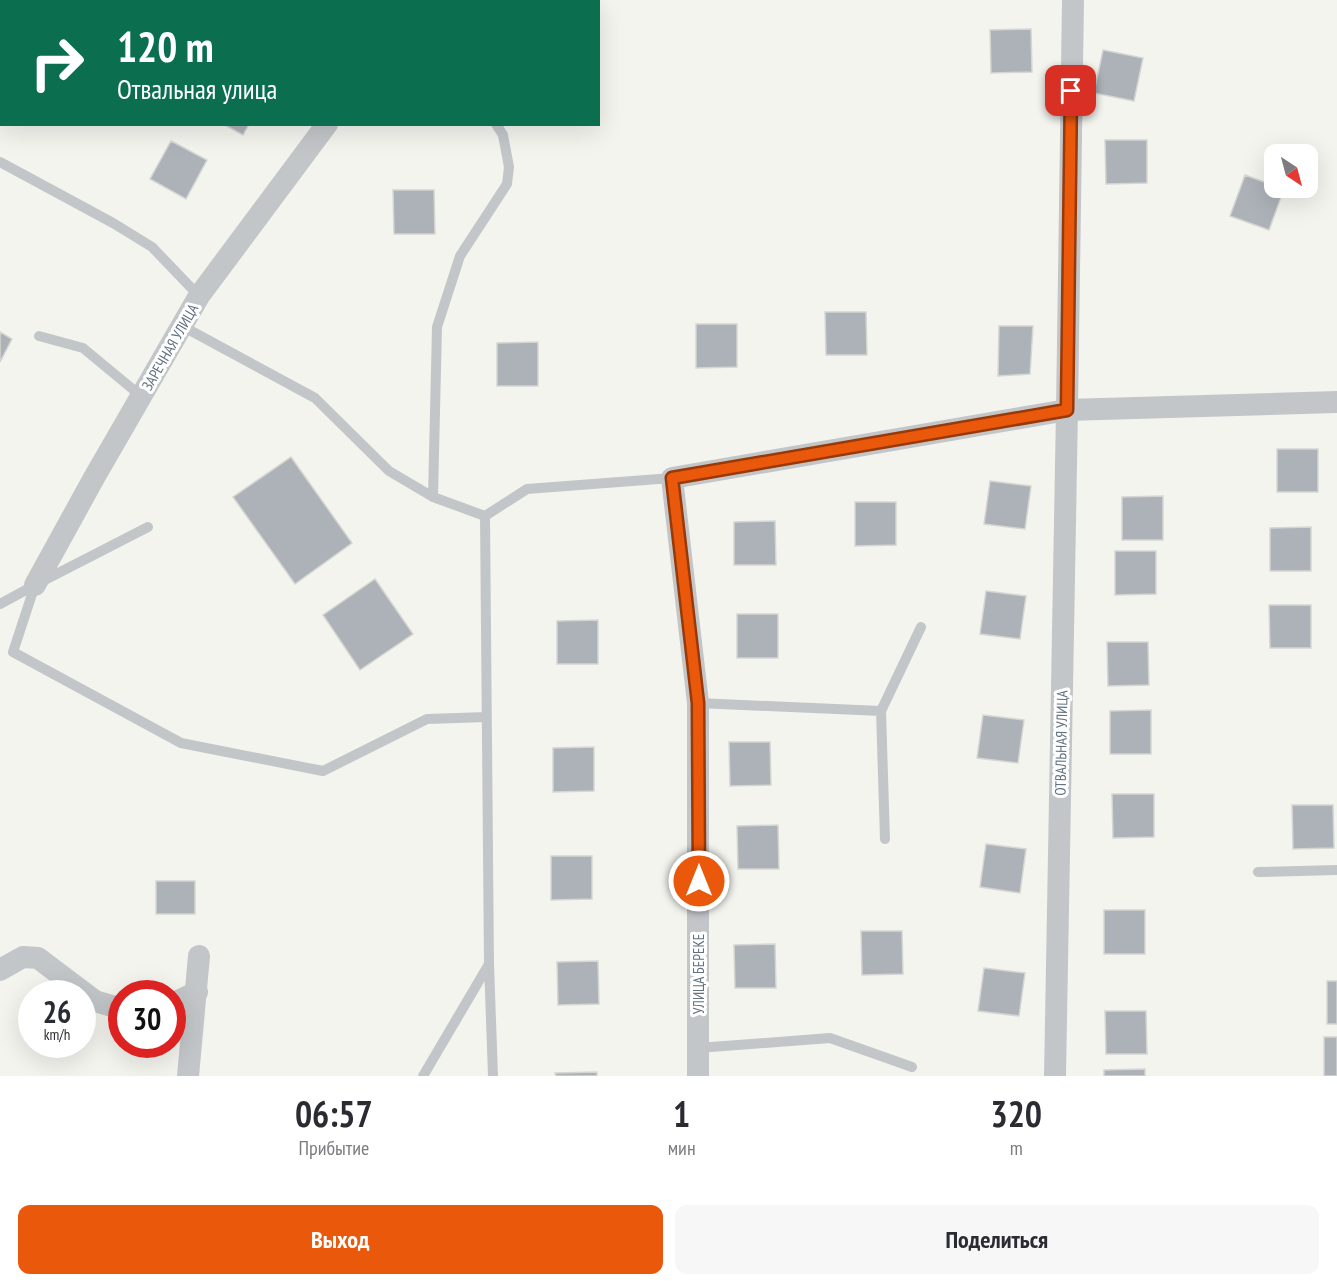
<!DOCTYPE html>
<html lang="ru">
<meta charset="utf-8">
<style>
:root{--surface:#fff;--page:#f7f7f7;--text:#2b2b33;--muted:#7c7c81;--accent:#ea580c}
body{margin:0;font-family:"PT Sans Narrow",sans-serif;background:var(--page);color:var(--text);height:100vh;display:flex;flex-direction:column;font-size:22px;white-space:nowrap}
*{box-sizing:border-box;margin:0}
p{font-size:20px;color:var(--muted)}
.icon{flex:none;width:33px;height:33px;fill:none;stroke:currentColor;stroke-width:2;stroke-linecap:round;stroke-linejoin:round}
.map{position:relative;height:1076px;overflow:hidden}
.sheet{display:flex;flex-direction:column;background:var(--surface);flex:1}
.sheet>*{flex:none}
.top-card{position:absolute;left:0px;top:0px;width:600px;height:126px;box-shadow:0 6px 24px #0002;background:#0b6e4f;color:#fff;overflow:hidden}
.needle{width:39px;rotate:144deg}
.tools{position:absolute;left:1264px;top:144px;display:grid;gap:12px}
.tools a{display:grid;place-items:center;width:54px;height:54px;border-radius:12px;background:var(--surface);box-shadow:0 6px 24px #0002;font-size:30px}
.speed{position:absolute;left:18px;top:980px;display:flex;gap:12px;font-size:30px;font-weight:700;text-align:center}
.speed>*{display:grid;place-content:center;width:78px;height:78px;border-radius:50%;background:var(--surface);box-shadow:0 6px 24px #0002;line-height:1}
.speed small{font-size:15px;font-weight:400}
.speed .limit{border:9px solid #d22;background:#fff;color:#111}
.pin{position:absolute;display:grid;place-items:center;width:51px;height:51px;color:#fff;margin:-26px;border-radius:12px;box-shadow:0 3px 9px #0006}
.me{position:absolute;width:66px;margin:-33px;rotate:0deg;stroke-linejoin:round;filter:drop-shadow(0 0 4px #0008)}
.turn{display:flex;align-items:center;gap:21px;height:126px;padding:0 18px;font-size:27px}
.turn .icon{width:78px;height:78px;stroke-width:2.5}
.turn b{display:block;font-size:42px;line-height:51px}
.eta{display:flex;justify-content:space-evenly;align-items:center;height:102px;text-align:center}
.eta b{font-size:36px;font-weight:700;line-height:42px}
.action{display:flex;gap:12px;margin-top:auto;padding:12px 18px}
.action a{flex:1;height:69px;border-radius:12px;background:var(--accent);color:#fff;font-size:24px;font-weight:700;line-height:69px;text-align:center}
.action a+a{background:var(--page);color:var(--text)}
.map>svg:first-child{display:block}
.building{fill:#acb2b8;stroke:#d5d5d2;stroke-width:1.5}
.lines{fill:none;stroke-linecap:round;stroke-linejoin:round}
.lane{stroke:#c3c6c9;stroke-width:10}
.street{stroke:#c3c6c9;stroke-width:22}
.route-casing{stroke:#983908;stroke-width:15}
.route{stroke:#ea580c;stroke-width:10}
.labels{text-anchor:middle;dominant-baseline:central;stroke-width:6;stroke-linejoin:round;paint-order:stroke}
.street-label{font-size:15px;fill:#627281;stroke:#fff}
</style>
<div class="map">
<svg width="1337" height="1076" viewBox="0 0 1337 1076">
<rect width="100%" height="100%" fill="#f4f4ef"/>
<path class="building" d="M1031,29L1032,72L991,73L990,30Z
M1103,50L1143,58L1134,101L1094,93Z
M223,124H249L243,135Z
M1105,140H1147V183L1106,184Z
M171,141L207,160L186,199L150,179Z
M1245,175L1275,186V188L1284,189L1269,230L1230,216Z
M393,190H434L435,234H394Z
M825,312H866L867,355H826Z
M696,324H737V367L696,368Z
M999,326H1033L1030,374L998,376Z
M0,332L12,339L0,362Z
M538,342V386H497V343Z
M1277,449H1318V492H1277Z
M291,457L352,543L295,584L233,497Z
M990,481L1031,486L1025,529L984,524Z
M1163,496V540H1122V497Z
M855,502H896V545L855,546Z
M775,521L776,565H734V522Z
M1311,527V571H1270V528Z
M1115,551H1156V594L1115,595Z
M375,579L413,634L360,670L323,615Z
M986,591L1026,596L1020,639L980,634Z
M1269,605H1311V648H1270Z
M737,614H778V658H737Z
M598,620V664H557V621Z
M1107,642H1148L1149,685L1108,686Z
M1151,710V754H1110V711Z
M983,715L1024,720L1018,763L977,758Z
M729,742H770L771,785L730,786Z
M594,747V791L553,792V748Z
M1112,794H1154V837L1113,838Z
M1292,805H1333L1334,848L1293,849Z
M778,825L779,869H738L737,826Z
M986,844L1026,849L1020,893L980,887Z
M551,856H592V899L551,900Z
M156,881H195V914H156Z
M1104,910H1145V954H1104Z
M861,931H902L903,974L862,975Z
M775,944L776,988H735L734,945Z
M598,961L599,1004L558,1005L557,962Z
M984,968L1025,973L1019,1016L978,1011Z
M1327,981H1337V1024H1327Z
M1105,1011H1146L1147,1054H1106Z
M1324,1037H1337V1076H1324Z
M1145,1069V1076H1104V1070Z
M597,1072V1076H556L555,1073Z"/>
<g class="lines">
<path class="lane" d="M0,162L113,223L152,247L199,296
M182,326L315,398L389,471L433,497L485,516
M39,336L83,348L141,396
M433,497L437,327L460,256L507,184L509,167L503,135L496,124
M35,585L13,652L181,743L323,771L427,719L486,717
M0,604L35,585L148,527
M698,703L881,711
M885,839L881,711L921,627
M1258,872L1337,870
M489,964L493,1076
M698,1048L830,1038L912,1067
M423,1076L489,964L485,516L527,489L672,478"/>
<path class="street" d="M1073,0L1067,410L1337,402
M419,2L420,0
M35,585L95,476L199,296L327,124
M0,970L23,957L38,958L95,1001L122,1009
M172,1004L197,992
M188,1076L199,956
M698,1076V703L672,478L1067,410L1055,1076"/>
</g>
<g class="lines">
<defs>
<path id="route" d="M699,881L698,703L672,478L1067,410L1071,91"/>
</defs>
<use href="#route" class="route-casing"/>
<use href="#route" class="route"/>
</g>
<g class="labels">
<g class="street-label">
<text transform="translate(170 347) rotate(-60)">ЗАРЕЧНАЯ УЛИЦА</text>
<text transform="translate(1061 743) rotate(-89)">ОТВАЛЬНАЯ УЛИЦА</text>
<text transform="translate(698 974) rotate(-90)">УЛИЦА БЕРЕКЕ</text>
</g>
</g>
</svg>
<div class="tools">
<a><svg class="needle" viewBox="-14 -14 28 28"><path d="M0-13l5 13h-10z" fill="#e53935"/><path d="M0 13l5-13h-10z" fill="#7c7c81"/></svg></a>
</div>
<div class="speed"><div>26<small>km/h</small></div><div class="limit">30</div></div>
<div class="pin" style="left:1071px;top:91px;background:#d93025"><svg class="icon" aria-label="arrive" viewBox="0 0 24 24"><path d="M6 21V4h12l-3 4 3 4H6"/></svg></div>
<svg class="me" style="left:699px;top:881px" viewBox="-20 -20 40 40"><circle r="17" fill="#ea580c" stroke="#fff" stroke-width="3"/><path d="M0-11L8 9 0 5-8 9z" fill="#fff"/></svg>
<div class="top-card">
<div class="turn"><svg class="icon" aria-label="right" viewBox="0 0 24 24"><path d="M7 20v-9h11M14 6l5 5-5 5"/></svg><div><b>120 m</b>Отвальная улица</div></div>
</div>
</div>
<section class="sheet">
<div class="eta">
<div><b>06:57</b><p>Прибытие</p></div>
<div><b>1</b><p>мин</p></div>
<div><b>320</b><p>m</p></div>
</div>
<div class="action"><a>Выход</a><a>Поделиться</a></div>
</section>
